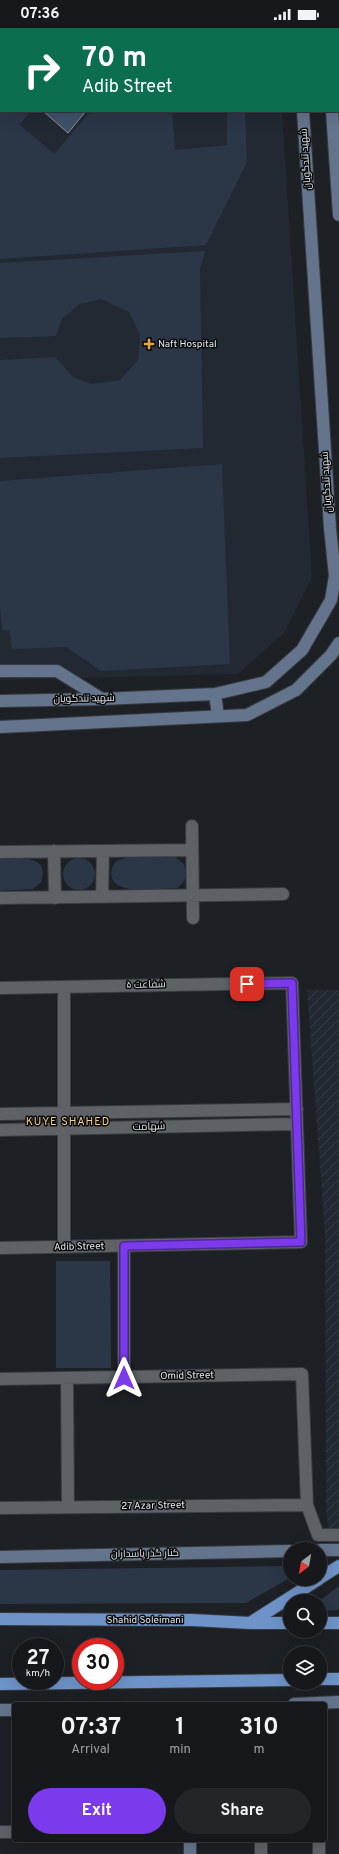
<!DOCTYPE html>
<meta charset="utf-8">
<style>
:root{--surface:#16181c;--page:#232529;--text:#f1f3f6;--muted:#9ea0a3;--line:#35373b;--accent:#7c3aed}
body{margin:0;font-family:Overpass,Cairo,sans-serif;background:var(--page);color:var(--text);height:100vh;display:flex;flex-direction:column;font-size:15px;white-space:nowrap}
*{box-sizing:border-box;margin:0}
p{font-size:13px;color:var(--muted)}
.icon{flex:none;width:22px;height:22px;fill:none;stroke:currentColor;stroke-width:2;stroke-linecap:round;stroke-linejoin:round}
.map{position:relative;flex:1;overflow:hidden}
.sheet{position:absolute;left:12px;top:1674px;width:315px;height:140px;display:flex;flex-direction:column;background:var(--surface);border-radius:4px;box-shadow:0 4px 16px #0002,0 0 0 1px var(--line)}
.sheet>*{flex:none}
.top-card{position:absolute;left:0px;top:0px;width:339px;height:84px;box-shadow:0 4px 16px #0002,0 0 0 1px var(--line);background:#0b6e4f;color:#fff;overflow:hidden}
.needle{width:26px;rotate:211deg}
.buttons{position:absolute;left:283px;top:1514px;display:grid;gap:8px}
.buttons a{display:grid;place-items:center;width:44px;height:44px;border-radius:50%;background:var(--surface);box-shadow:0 4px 16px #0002,0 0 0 1px var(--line);font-size:20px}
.speed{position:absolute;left:12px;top:1610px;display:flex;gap:8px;font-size:20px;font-weight:700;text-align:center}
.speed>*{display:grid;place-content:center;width:52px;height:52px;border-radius:50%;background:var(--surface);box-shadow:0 4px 16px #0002,0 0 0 1px var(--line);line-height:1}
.speed small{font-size:10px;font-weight:400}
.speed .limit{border:6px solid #d22;background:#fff;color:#111}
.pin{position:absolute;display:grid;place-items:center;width:34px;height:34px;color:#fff;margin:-17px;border-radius:8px;box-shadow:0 2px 6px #0006}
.me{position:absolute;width:44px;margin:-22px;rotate:0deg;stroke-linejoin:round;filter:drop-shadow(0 0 3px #0008)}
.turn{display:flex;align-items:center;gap:14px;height:84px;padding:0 16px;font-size:18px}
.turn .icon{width:52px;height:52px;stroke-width:2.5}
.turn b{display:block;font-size:28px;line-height:34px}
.eta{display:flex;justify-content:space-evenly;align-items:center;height:68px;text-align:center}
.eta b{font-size:24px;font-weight:700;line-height:28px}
.primary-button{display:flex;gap:8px;margin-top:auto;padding:8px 16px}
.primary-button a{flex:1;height:46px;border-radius:24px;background:var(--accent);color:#fff;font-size:16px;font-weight:700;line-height:46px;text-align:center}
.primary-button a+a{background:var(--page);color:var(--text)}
.status{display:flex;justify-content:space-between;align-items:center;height:28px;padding:0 20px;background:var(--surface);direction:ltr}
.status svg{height:11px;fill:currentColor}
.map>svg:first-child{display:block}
.built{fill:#222933}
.industrial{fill:url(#industrial-furrows)}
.green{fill:#2b3647}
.building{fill:#3f516b;stroke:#8b8f95}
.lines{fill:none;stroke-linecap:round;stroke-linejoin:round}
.minor-casing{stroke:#383b3f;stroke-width:14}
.secondary-casing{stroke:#383b3f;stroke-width:14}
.trunk-casing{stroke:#383b3f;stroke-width:14}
.minor{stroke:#5e6267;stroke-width:12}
.secondary{stroke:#64748c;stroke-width:12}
.trunk{stroke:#6e93c8;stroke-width:12}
.route-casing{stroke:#51269a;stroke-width:10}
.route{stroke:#7c3aed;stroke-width:7}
.poi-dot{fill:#eaaa38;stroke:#080a0c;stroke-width:1.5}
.labels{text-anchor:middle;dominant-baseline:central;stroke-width:3;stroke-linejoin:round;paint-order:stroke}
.street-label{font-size:10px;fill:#e5e7eb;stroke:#080a0c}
.poi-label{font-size:10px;fill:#e5e7eb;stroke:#080a0c;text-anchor:start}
.neighbourhood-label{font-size:11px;letter-spacing:1px;fill:#fbcf8a;stroke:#080a0c}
</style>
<div class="status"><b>07:36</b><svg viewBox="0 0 49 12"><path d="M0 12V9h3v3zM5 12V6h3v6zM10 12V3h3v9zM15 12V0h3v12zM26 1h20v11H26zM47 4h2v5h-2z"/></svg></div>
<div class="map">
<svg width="339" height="1826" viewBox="0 0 339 1826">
<defs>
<pattern id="industrial-furrows" width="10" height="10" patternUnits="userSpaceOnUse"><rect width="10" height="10" fill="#222933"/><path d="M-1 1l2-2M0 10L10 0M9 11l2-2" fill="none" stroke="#373e47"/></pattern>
</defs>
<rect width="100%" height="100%" fill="#1d2025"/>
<path class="built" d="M0,0H277L1,1V83H282L312,549L284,605L238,646L0,652Z"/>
<path class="industrial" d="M307,962H339V1509H330L326,1482L325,1206Z"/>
<path class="green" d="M0,55L1,83H30L20,97L54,126L91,83H172L175,122L227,117V83H245L247,134L206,217L0,231Z
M205,223L200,241L203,420L0,430V332L55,329L73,349L92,356L120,352L138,332L140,307L129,284L101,271L80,276L62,291L56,308L0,310V235Z
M222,436L230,636L101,643L66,619L12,621L10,603L2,602L0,579V453Z
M127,829H175L184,836C188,846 186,854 177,860C161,860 118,868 112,850C110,844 112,838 116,833Z
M63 846a16 16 0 1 1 32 0a16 16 0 1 1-32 0Z
M0,831C17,831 51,825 41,854L33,861L0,863Z
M56,1233H110L111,1340H56Z
M290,1538V1550L246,1575L0,1576V1542Z
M339,1558V1582L320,1583L319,1573Z"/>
<path class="building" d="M43,83H86L68,105Z"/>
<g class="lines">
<defs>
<path id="minor" d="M192,798L193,890
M54,823L55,870
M0,824L192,822
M102,869L103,823
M0,870L283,866
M64,959V1219
M0,960L292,955L301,1214L0,1220
M0,1086L297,1081
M0,1102L297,1096
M124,1350V1218
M0,1351L302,1346L307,1477L318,1507H339
M67,1351L68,1479
M0,1480L307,1477
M0,1804H14
M261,1812V1826
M319,1812V1826"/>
<path id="secondary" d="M298,0V1
M326,0V1
M332,83L339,187
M0,643H57L102,671
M215,666L218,688
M0,673L102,671L215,666L266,654L302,622L331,572L335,548L330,500L303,83
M0,699L247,687L296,662L331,627L339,615
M320,1522H339
M0,1529L290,1523
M294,1676L339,1674
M0,1682H14
M190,1826V1812"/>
<path id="trunk" d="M320,1550L339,1538
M0,1591L192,1592L250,1595H290
M250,1595L319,1551
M320,1595H339
M320,1651H339
M0,1656L290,1652"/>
</defs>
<use href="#minor" class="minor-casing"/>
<use href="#secondary" class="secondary-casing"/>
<use href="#trunk" class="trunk-casing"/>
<use href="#minor" class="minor"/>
<use href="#secondary" class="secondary"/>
<use href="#trunk" class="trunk"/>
</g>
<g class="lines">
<defs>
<path id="route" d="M124,1350V1218L301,1214L292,955L247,956"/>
</defs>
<use href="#route" class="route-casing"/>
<use href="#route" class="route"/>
</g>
<path class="poi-dot" d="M147 310h4v4h4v4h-4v4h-4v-4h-4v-4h4z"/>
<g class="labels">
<g class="street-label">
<text transform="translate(306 131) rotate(-94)">شهید تندگویان</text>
<text transform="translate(327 454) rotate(-94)">شهید تندگویان</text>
<text transform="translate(84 671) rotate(-1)">شهید تندگویان</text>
<text transform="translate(146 957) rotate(-1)">شفاعت ۵</text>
<text transform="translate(149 1099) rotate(-1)">شهامت</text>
<text transform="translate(79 1219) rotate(-1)">Adib Street</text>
<text transform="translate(187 1348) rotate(-1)">Omid Street</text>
<text transform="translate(153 1478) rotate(-1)">27 Azar Street</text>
<text transform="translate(145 1526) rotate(-1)">کنار گذر پاسداران</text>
<text x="145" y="1592">Shahid Soleimani</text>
</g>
<g class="poi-label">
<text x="158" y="316">Naft Hospital</text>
</g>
<g class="neighbourhood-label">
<text x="68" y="1094">KUYE SHAHED</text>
</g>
</g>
</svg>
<div class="buttons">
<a><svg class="needle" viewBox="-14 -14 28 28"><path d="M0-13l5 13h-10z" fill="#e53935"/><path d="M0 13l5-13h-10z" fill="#9ea0a3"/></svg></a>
<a><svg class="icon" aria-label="search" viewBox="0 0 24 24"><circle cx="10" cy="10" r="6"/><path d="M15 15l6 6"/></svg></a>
<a><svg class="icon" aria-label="layers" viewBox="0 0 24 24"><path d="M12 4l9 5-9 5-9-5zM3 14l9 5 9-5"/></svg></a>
</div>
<div class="speed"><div>27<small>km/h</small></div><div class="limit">30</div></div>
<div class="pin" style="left:247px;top:956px;background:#d93025"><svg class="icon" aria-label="arrive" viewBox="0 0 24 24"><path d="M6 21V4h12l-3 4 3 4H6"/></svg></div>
<svg class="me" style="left:124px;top:1350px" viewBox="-20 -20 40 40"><path d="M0-17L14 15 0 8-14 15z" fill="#7c3aed" stroke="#fff" stroke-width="4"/></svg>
<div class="top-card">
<div class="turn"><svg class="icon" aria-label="right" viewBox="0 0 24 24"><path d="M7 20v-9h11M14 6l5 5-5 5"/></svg><div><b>70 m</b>Adib Street</div></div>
</div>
<section class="sheet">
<div class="eta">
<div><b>07:37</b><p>Arrival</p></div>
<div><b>1</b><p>min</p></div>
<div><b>310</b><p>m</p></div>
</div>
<div class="primary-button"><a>Exit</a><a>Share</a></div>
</section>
</div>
